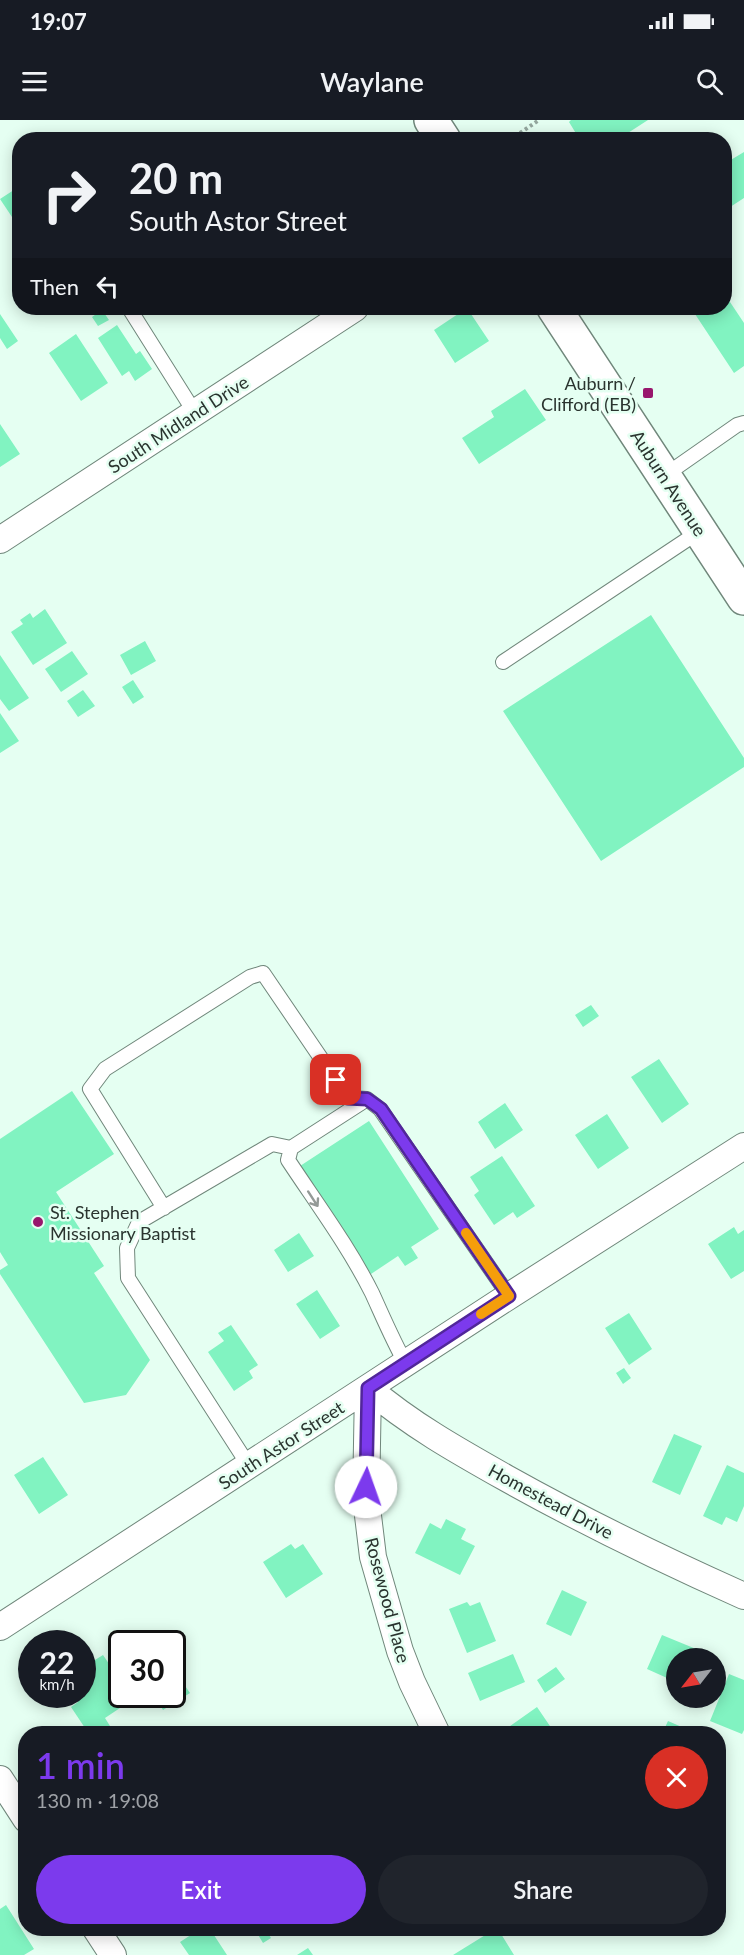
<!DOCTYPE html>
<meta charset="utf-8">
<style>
:root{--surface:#171b24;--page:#20242c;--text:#f1f3f6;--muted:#9ea1a6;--accent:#7c3aed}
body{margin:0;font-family:Lato,sans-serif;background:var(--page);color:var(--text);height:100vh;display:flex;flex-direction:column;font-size:22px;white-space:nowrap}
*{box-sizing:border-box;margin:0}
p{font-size:20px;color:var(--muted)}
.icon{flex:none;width:33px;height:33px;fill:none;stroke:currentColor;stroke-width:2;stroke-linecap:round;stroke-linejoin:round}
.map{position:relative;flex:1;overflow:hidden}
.drawer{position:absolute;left:18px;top:1606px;width:708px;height:210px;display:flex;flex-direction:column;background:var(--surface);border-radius:24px;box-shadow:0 3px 15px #0003}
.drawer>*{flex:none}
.banner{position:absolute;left:12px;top:12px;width:720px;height:183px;border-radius:24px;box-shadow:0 3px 15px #0003;background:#171b24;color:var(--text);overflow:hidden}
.needle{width:39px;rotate:239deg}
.buttons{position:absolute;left:666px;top:1528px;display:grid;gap:12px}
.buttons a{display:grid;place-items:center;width:60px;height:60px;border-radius:50%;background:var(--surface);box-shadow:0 3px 15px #0003;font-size:30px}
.speed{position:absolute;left:18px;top:1510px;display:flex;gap:12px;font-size:30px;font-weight:700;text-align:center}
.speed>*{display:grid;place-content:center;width:78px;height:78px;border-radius:50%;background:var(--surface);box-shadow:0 3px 15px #0003;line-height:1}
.speed small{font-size:15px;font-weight:400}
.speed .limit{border:3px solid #111;border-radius:9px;background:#fff;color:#111}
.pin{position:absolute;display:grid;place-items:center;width:51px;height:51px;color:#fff;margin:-26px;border-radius:12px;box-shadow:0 3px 9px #0006}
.me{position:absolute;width:66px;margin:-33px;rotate:3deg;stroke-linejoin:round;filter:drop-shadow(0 0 4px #0008)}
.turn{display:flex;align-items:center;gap:21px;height:126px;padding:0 18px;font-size:27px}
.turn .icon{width:78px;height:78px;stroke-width:2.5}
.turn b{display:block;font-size:42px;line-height:51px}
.then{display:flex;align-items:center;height:57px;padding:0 18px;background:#0003;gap:12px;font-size:22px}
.round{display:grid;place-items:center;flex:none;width:63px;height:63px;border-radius:32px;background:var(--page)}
.head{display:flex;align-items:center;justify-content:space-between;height:102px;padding:0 18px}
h1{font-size:36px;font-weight:600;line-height:45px;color:var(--accent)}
.button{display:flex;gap:12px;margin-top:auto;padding:12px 18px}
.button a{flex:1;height:69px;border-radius:36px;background:var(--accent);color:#fff;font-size:24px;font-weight:600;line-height:69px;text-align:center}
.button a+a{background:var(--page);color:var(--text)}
.status{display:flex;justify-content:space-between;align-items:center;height:42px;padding:0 30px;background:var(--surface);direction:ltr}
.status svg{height:16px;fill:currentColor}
header{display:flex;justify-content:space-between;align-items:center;height:78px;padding:0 18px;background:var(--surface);font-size:27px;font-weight:600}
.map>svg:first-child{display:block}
.building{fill:#81f3c1}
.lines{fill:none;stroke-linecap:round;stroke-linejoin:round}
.service-casing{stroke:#70877b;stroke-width:16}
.minor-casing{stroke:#70877b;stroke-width:28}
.secondary-casing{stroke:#70877b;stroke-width:36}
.path{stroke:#94a79e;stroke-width:4;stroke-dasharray:3 3;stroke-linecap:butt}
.service{stroke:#fff;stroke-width:14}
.minor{stroke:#fff;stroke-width:26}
.secondary{stroke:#fff;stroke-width:33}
.oneway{stroke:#949a97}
.route-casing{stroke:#51269a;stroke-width:15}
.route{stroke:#7c3aed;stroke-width:10}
.slow{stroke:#f59e0b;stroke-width:10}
.poi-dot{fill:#98176d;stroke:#e5fff2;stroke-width:2}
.labels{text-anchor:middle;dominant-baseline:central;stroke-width:5;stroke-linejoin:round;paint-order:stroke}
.poi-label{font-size:18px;fill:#2a342f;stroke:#e5fff2;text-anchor:end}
.street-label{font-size:18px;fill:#2a342f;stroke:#e5fff2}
</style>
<div class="status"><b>19:07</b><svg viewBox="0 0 49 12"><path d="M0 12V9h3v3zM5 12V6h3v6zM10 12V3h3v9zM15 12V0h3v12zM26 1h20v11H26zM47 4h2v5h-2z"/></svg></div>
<header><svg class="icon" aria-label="menu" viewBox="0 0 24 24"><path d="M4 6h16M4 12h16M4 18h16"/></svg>Waylane<svg class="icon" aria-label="search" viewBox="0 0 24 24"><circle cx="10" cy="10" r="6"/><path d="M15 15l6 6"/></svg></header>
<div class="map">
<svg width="744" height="1835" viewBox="0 0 744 1835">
<rect width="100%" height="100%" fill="#e5fff2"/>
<path class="building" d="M571,0H648L617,20H580L569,2Z
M744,32V78L724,91V44Z
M20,66V109L0,79Z
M724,173L744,203V246L734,253L691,188H724Z
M467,188L489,221L455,243L434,210Z
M102,190L109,200L98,206L92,197Z
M0,194L18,221L7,229L0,218Z
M117,205L136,234L140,231L152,249L135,261L129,251L122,256L98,218Z
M76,214L108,263L81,281L49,233Z
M525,269L546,300L479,344L462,318L494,297L491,291Z
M0,304L20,334L0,347Z
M45,489L67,523L33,545L11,512L23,504L20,500L30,493L33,498Z
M651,495L744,638V647L601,741L503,591Z
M145,521L156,541L131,555L120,535Z
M72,531L88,554L61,572L45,549Z
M0,535L29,578L9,591L0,579Z
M133,560L144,577L133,584L122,567Z
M83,570L95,586L78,597L67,581Z
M0,593L19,621L0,633Z
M591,885L599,896L583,907L575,895Z
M659,939L689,984L662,1003L631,957Z
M72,971L114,1034L56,1072L104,1146L94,1153L150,1240L126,1275L84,1283L0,1154V1150L8,1145L0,1132V1019Z
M505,983L523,1010L495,1029L478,1002Z
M607,994L629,1028L598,1049L575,1015Z
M369,1001L439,1109L411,1127L418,1138L405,1146L398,1136L371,1154L300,1046Z
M502,1036L535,1086L517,1098L513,1092L494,1105L474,1075L479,1071L470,1057Z
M734,1107L738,1114L744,1110V1151L731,1159L708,1124Z
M299,1113L314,1136L288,1152L274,1130Z
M317,1170L340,1206L320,1219L296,1184Z
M629,1193L652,1229L629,1245L605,1208Z
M231,1205L258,1245L249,1251L253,1258L234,1271L208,1232L224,1221L218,1213Z
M624,1248L631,1258L623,1264L616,1253Z
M674,1314L702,1326L680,1375L652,1362Z
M43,1337L68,1375L39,1394L14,1355Z
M727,1345L744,1353V1386L737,1402L726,1397L722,1405L703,1396Z
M446,1399L466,1409L461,1419L475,1426L460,1455L415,1433L430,1403L441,1409Z
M291,1424L295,1429L303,1424L323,1454L286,1478L263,1442Z
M562,1470L587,1482L571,1516L546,1504Z
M467,1482L470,1486L480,1482L496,1521L467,1533L449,1489Z
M662,1515L701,1531L698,1539H676V1562L647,1549Z
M513,1534L525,1562L480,1581L468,1553Z
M103,1535L122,1563V1575H129L132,1580L105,1598L115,1614H89L71,1587L78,1582L74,1575H82V1548Z
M172,1547L190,1573L163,1590L154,1575H172Z
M556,1547L565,1559L545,1573L537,1560Z
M729,1554L744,1560V1610L742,1614L710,1601Z
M537,1587L552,1609L544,1614H505L503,1611Z
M668,1601L691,1611L689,1614H662Z
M6,1785L34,1829L24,1835H0V1789Z
M200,1809H210L227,1835H189L180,1822Z
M263,1809H265L271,1818L263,1823L257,1813Z
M495,1809H498L514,1835H453Z
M308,1828L313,1835H297Z"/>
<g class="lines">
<defs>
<path id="service" d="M129,188L195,293
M664,356L737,305L744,303
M503,542L700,411
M291,1028L288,1040C317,1084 349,1127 372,1173C383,1197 393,1221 406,1244
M164,1088L90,969L105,949L250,857L263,853L348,978L367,979L380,989L509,1176
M249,1346L128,1158L127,1128L139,1102L272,1024L291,1028L367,979"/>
<path id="minor" d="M0,420L355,188
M368,1268C410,1304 458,1331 506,1358C583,1401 663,1440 744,1476
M368,1268L366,1379L373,1437L400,1531L412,1562L437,1614
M0,1507L509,1176L744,1026
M0,1659L26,1699
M96,1809L113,1835"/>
<path id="secondary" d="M431,0L444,20
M554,188L744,478"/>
</defs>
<use href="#service" class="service-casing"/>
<use href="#minor" class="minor-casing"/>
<use href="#secondary" class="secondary-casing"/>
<path class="path" d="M520,13L539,0"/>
<use href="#service" class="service"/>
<use href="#minor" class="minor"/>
<use href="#secondary" class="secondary"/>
</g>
<defs><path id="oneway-shaft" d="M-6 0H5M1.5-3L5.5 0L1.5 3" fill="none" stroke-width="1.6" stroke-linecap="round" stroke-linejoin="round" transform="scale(1.5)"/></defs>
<use class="oneway" href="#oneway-shaft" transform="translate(313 1079) rotate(57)"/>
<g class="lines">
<defs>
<path id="route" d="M336,960L348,978L367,979L381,989L509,1176L368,1268L366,1367"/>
</defs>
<use href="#route" class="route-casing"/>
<use href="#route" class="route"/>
<path class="slow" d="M466,1113L509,1176L481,1194"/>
</g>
<g class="poi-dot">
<rect x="642" y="267" width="12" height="12" rx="3"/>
<circle cx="38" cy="1102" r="6"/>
</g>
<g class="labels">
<g class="poi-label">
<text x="636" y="263">Auburn /<tspan x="636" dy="21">Clifford (EB)</tspan></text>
<text x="50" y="1092" text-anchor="start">St. Stephen<tspan x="50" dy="21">Missionary Baptist</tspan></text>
</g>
<g class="street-label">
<text transform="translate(178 304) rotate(-33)">South Midland Drive</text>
<text transform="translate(669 363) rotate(57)">Auburn Avenue</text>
<text transform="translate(281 1325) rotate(-33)">South Astor Street</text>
<text transform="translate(551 1381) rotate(28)">Homestead Drive</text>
<text transform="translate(388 1480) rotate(75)">Rosewood Place</text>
</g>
</g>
</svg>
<div class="buttons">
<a><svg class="needle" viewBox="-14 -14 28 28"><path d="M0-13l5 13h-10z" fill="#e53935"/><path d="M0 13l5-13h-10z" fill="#9ea1a6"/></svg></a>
</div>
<div class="speed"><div>22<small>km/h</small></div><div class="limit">30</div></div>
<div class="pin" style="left:336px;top:960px;background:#d93025"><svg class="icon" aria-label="arrive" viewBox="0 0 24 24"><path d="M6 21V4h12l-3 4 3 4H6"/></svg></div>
<svg class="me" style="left:366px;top:1367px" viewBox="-20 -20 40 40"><circle r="19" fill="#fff"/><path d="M0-13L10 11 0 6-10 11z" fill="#7c3aed"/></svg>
<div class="banner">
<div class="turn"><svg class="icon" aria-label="right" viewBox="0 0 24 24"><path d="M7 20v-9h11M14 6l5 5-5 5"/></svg><div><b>20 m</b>South Astor Street</div></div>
<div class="then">Then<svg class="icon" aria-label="left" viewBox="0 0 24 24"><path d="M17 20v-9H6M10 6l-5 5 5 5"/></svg></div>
</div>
<section class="drawer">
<div class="head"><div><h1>1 min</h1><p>130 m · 19:08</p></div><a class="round" style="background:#d93025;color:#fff"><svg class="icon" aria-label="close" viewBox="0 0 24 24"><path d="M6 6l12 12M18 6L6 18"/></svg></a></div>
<div class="button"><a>Exit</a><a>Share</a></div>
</section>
</div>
